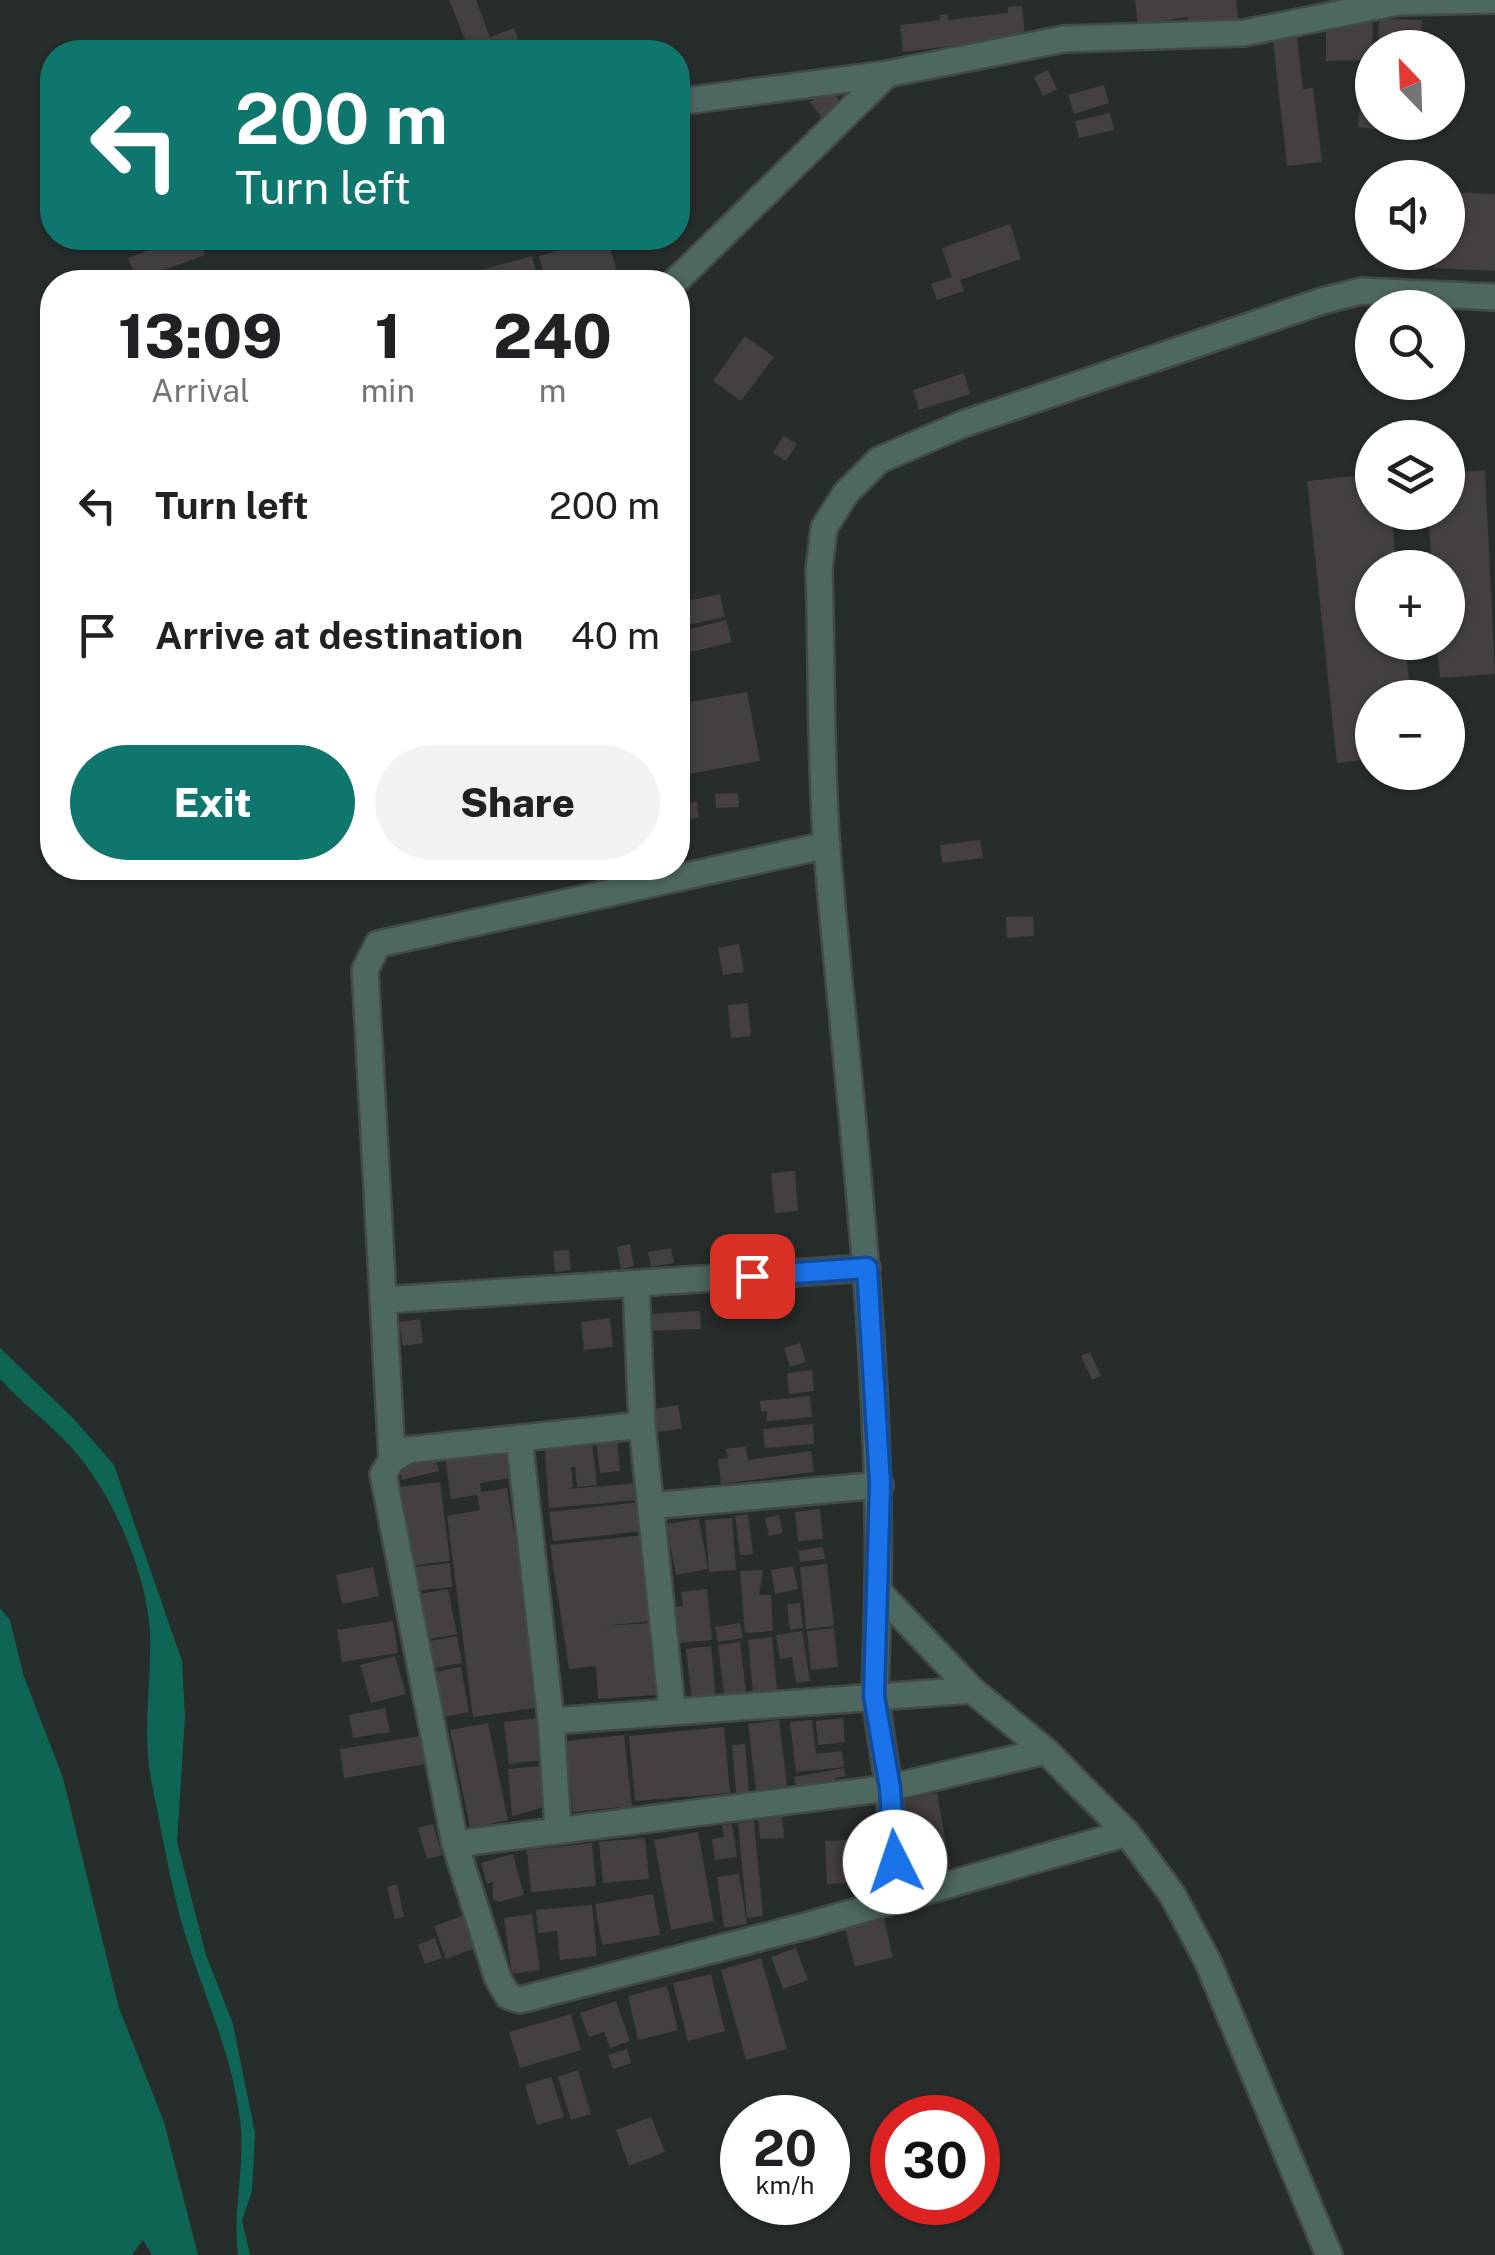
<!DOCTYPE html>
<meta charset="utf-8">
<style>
:root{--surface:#fff;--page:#f2f2f2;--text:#202124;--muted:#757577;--accent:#0f766e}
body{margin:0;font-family:"Public Sans",sans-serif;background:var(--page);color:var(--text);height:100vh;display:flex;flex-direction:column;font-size:38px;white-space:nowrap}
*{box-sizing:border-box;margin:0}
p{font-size:32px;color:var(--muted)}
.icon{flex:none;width:55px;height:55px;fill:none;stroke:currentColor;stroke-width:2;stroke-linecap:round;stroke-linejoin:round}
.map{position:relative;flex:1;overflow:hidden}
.panel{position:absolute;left:40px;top:270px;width:650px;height:610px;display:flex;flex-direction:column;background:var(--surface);border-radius:40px;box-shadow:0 2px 8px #0004}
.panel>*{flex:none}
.top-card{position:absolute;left:40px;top:40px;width:650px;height:210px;border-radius:40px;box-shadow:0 2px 8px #0004;background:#0f766e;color:#fff;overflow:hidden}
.needle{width:65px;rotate:337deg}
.buttons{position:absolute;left:1355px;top:30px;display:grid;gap:20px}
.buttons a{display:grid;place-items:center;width:110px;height:110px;border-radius:50%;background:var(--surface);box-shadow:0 2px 8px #0004;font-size:50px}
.speed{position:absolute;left:720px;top:2095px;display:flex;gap:20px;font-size:50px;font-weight:700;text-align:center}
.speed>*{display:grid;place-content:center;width:130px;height:130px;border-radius:50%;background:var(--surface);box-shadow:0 2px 8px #0004;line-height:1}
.speed small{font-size:25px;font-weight:400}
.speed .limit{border:15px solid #d22;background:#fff;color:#111}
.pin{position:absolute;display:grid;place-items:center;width:85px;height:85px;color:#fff;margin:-42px;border-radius:20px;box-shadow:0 5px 15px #0006}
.me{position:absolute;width:110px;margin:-55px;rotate:356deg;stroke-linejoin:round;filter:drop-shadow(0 0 8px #0008)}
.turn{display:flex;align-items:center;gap:35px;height:210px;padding:0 30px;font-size:45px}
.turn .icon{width:130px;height:130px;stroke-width:2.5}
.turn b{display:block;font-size:70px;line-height:85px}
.eta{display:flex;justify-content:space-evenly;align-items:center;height:170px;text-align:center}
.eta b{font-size:60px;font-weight:800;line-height:70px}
.cta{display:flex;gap:20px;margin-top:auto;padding:20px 30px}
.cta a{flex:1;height:115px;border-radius:60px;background:var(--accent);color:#fff;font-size:40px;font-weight:800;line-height:115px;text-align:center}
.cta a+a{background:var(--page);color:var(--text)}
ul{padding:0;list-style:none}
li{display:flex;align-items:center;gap:30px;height:130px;padding:0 30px}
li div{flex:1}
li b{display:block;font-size:38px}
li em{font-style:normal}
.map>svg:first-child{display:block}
.water{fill:#0f6553}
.building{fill:#443f41}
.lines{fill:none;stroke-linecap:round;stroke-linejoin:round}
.minor-casing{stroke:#434947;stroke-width:30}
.minor{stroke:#4c6860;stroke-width:25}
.route-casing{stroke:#114b97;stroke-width:25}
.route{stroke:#1a73e8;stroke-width:18}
</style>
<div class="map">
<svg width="1495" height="2255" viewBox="0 0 1495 2255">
<rect width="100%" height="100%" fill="#272d2b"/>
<path class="water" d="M0,1348L74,1419L114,1465L182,1661L185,1716L177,1842L206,1955L233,2024L255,2133L252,2191L242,2221L250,2255H238C232,2211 246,2165 240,2119C231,2047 199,1986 180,1917C169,1874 161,1828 152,1784C141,1733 152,1684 150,1633C147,1572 112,1492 71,1447C49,1423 22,1403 0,1379Z
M0,1608L10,1620L23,1674L63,1778L119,2008L164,2122L198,2255H152L143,2240L132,2255H0Z"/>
<path class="building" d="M449,0H476L490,37L514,28L523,52H470Z
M1135,0H1236L1239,26L1189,33L1187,17L1138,25Z
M1022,6L1025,37L903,52L900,25L940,20V15L947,14L948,20L1008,13V7Z
M1379,19L1422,20L1421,48H1378Z
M1326,21H1373L1372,60L1326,61Z
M1296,29L1303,89L1313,88L1322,162L1287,166L1272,32Z
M1048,70L1057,89L1043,96L1034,77Z
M1104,85L1109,103L1074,114L1068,95Z
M830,88L842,104L822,118L810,102Z
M1361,97L1372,98L1377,129L1358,127Z
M1110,113L1114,130L1079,138L1075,121Z
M1448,192L1495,194V271L1434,268L1435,252H1448Z
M1010,224L1021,259L960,280L964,291L937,300L931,284L952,277L942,248Z
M181,238H198L205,255L137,280L128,258Z
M607,238L618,275L593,282H566L564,277L546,282L539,256Z
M1391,252H1411L1409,270L1389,268Z
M532,256L539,282H442V281Z
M745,336L774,357L741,401L713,381Z
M964,373L970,394L919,410L913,390Z
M783,436L797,444L786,461L773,453Z
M1485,470L1495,674L1440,678L1437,642H1448V568H1432L1428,512H1448V473Z
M1372,474V512H1391L1397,568H1372V642H1405L1411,698H1372V759L1337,763L1307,481Z
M720,594L725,617L678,627V603Z
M726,620L732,642L678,655V632Z
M747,692L760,761L678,776V704Z
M738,793L739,807L716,808L715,794Z
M697,802L699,818L681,820L680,804Z
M980,840L983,858L942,863L940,845Z
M1033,916L1034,936L1007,938L1006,917Z
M739,944L744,972L723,975L718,948Z
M748,1003L751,1036L731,1038L728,1005Z
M795,1171L798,1211L775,1213L771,1173Z
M630,1244L634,1266L621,1269L617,1247Z
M671,1248L674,1263L651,1267L648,1252Z
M569,1250L571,1270L555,1272L553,1251Z
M700,1311L701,1329L650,1331L649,1314Z
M610,1318L613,1347L584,1350L581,1322Z
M420,1319L423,1343L403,1346L399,1322Z
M800,1343L806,1362L790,1367L784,1348Z
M1090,1352L1101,1376L1092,1380L1081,1356Z
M812,1370L814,1391L789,1394L787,1373Z
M810,1396L812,1417L767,1421V1411L761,1412L760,1401Z
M678,1405L682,1429L657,1432L654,1409Z
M813,1424L814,1444L765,1448L763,1429Z
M591,1434L597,1485L577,1487L575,1467H571L573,1487L567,1489L638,1483L639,1500L549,1508L544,1440Z
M617,1439L620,1471L600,1473L596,1441Z
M746,1446L748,1460L811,1451L814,1472L721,1484L718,1459L728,1458L726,1449Z
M507,1447L512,1478L480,1483L481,1492L507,1488L542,1707L473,1717L447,1516L480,1510L477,1495L451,1499L445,1456Z
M435,1456L439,1471L402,1480L399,1465Z
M440,1482L450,1561L409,1566L400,1487Z
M640,1502L644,1531L553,1541L549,1512Z
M820,1509L823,1539L798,1541L795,1512Z
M748,1514L753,1554L740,1555L735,1516Z
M779,1515L783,1533L769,1536L765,1518Z
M732,1518L736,1570L709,1572L705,1520Z
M699,1519L708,1569L676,1575L666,1524Z
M645,1535L650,1621L603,1626L650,1623L655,1695L598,1699L596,1666L569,1669L550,1545Z
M823,1547L825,1559L800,1562L798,1551Z
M450,1563L452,1587L417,1591L414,1567Z
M827,1564L834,1626L806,1629L800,1567Z
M793,1566L798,1589L775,1594L771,1570Z
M373,1567L379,1596L342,1604L336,1575Z
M763,1570L759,1595H771L773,1631L745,1633L740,1571Z
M448,1589L457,1634L429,1639L420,1594Z
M707,1589L712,1640L678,1643L673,1607L683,1606L681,1592Z
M800,1603L803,1628L790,1630L787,1604Z
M393,1621L398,1653L342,1662L337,1630Z
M740,1623L743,1638L718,1642L715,1627Z
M834,1628L838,1667L811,1670L807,1631Z
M802,1631L810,1681L796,1683L792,1657L780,1659L776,1635Z
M457,1636L462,1663L435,1668L430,1641Z
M772,1637L777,1690L753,1693L748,1640Z
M740,1642L746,1692L724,1694L718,1645Z
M711,1646L716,1698L692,1700L686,1649Z
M395,1656L406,1694L371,1703L360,1665Z
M461,1667L469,1712L443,1717L435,1672Z
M385,1708L390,1732L353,1738L349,1715Z
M537,1718L542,1760L509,1764L504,1722Z
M843,1718L845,1742L818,1745L816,1721Z
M779,1720L787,1786L756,1790L748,1724Z
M812,1720L816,1754L842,1751L844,1767L796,1772L790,1722Z
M488,1723L508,1820L470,1828L450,1730Z
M724,1727L730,1793L635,1801L629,1736Z
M624,1735L632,1806L573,1812L566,1741Z
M421,1736L426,1764L344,1778L340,1749Z
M745,1744L749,1792L736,1793L732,1745Z
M540,1766L544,1807L512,1816L508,1769Z
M844,1768L846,1776L835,1778L836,1782L797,1790L794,1777Z
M937,1793L950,1867L917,1874L903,1800Z
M782,1815L784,1838L760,1839L758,1817Z
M754,1821L763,1916L747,1918L738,1823Z
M433,1824L442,1855L427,1859L418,1828Z
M732,1824L737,1857L715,1860L712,1839L724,1837L722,1825Z
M698,1832L714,1921L671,1930L654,1840Z
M645,1838L649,1879L603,1883L599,1842Z
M872,1839L873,1870H856V1883L827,1884L825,1841Z
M592,1843L596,1886L531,1892L527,1850Z
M513,1854L524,1895L499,1902L493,1899V1882L487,1884L481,1863Z
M739,1874L747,1924L724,1928L717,1877Z
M397,1884L404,1917L395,1919L387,1887Z
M653,1894L660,1935L602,1945L595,1904Z
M592,1905L597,1956L560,1960L557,1931L538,1933L536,1910Z
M532,1914L540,1970L512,1974L504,1918Z
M464,1915L476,1948L446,1959L434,1926Z
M884,1919L893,1957L855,1967L845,1928Z
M435,1938L442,1958L425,1964L418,1945Z
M796,1948L808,1980L783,1989L771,1957Z
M761,1958L787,2049L746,2060L721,1970Z
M711,1974L725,2031L688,2041L673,1983Z
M667,1986L678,2030L638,2040L628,1996Z
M616,2001L630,2041L610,2048L604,2032L589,2037L580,2013Z
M571,2014L581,2050L520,2068L509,2032Z
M627,2049L631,2063L613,2069L608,2055Z
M578,2070L591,2114L571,2120L558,2077Z
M551,2077L564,2117L537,2125L525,2085Z
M651,2117L665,2152L629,2166L616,2130Z"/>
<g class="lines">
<defs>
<path id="minor" d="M678,102L887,74L1064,39L1244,33L1398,2L1495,0
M675,282L887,74
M636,1284L642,1425L672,1710
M384,1300L867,1268
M642,1425L408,1450L392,1460L383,1474L455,1844L498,1979L508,1996L520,2000L809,1925L1127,1833
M519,1438L551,1721L558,1828
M392,1460L365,970L378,944L827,845
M651,1506L880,1485
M878,1591L875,1697L889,1788L898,1900
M551,1721L972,1690
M455,1844L889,1788L1046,1751
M1329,2255L1208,1962L1172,1894L1127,1833L1046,1751L972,1690L878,1591C882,1342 848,1097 827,850C820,757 822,662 819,569L824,528L846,493L879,460L963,424L1322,301L1361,291L1495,297"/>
</defs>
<use href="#minor" class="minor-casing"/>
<use href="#minor" class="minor"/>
</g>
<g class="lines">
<defs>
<path id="route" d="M752,1276L867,1268L880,1484L874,1696L890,1788L895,1862"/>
</defs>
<use href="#route" class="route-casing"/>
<use href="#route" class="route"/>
</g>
</svg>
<div class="buttons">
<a><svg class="needle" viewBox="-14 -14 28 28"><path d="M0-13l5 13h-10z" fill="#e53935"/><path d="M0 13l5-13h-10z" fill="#757577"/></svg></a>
<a><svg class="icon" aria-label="sound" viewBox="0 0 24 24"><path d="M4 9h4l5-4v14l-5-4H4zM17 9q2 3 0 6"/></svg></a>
<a><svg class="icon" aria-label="search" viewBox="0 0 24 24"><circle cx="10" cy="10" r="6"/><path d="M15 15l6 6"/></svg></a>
<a><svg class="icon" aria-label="layers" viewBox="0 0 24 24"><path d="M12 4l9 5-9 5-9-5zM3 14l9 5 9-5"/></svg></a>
<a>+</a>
<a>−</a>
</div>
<div class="speed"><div>20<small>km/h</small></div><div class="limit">30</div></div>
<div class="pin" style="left:752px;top:1276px;background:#d93025"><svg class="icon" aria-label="arrive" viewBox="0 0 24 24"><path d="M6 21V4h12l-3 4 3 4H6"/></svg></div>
<svg class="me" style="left:895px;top:1862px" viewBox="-20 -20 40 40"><circle r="19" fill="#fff"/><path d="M0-13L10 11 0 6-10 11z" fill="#1a73e8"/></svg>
<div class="top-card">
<div class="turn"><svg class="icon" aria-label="left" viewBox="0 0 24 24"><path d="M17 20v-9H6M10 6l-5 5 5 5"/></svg><div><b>200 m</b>Turn left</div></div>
</div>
<section class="panel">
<div class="eta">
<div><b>13:09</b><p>Arrival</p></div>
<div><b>1</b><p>min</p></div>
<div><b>240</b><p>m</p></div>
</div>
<ul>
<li><svg class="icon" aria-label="left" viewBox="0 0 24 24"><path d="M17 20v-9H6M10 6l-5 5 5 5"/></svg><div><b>Turn left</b></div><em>200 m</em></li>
<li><svg class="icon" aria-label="arrive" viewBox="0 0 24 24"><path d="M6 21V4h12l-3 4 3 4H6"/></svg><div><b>Arrive at destination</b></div><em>40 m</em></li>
</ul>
<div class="cta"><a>Exit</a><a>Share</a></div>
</section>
</div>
